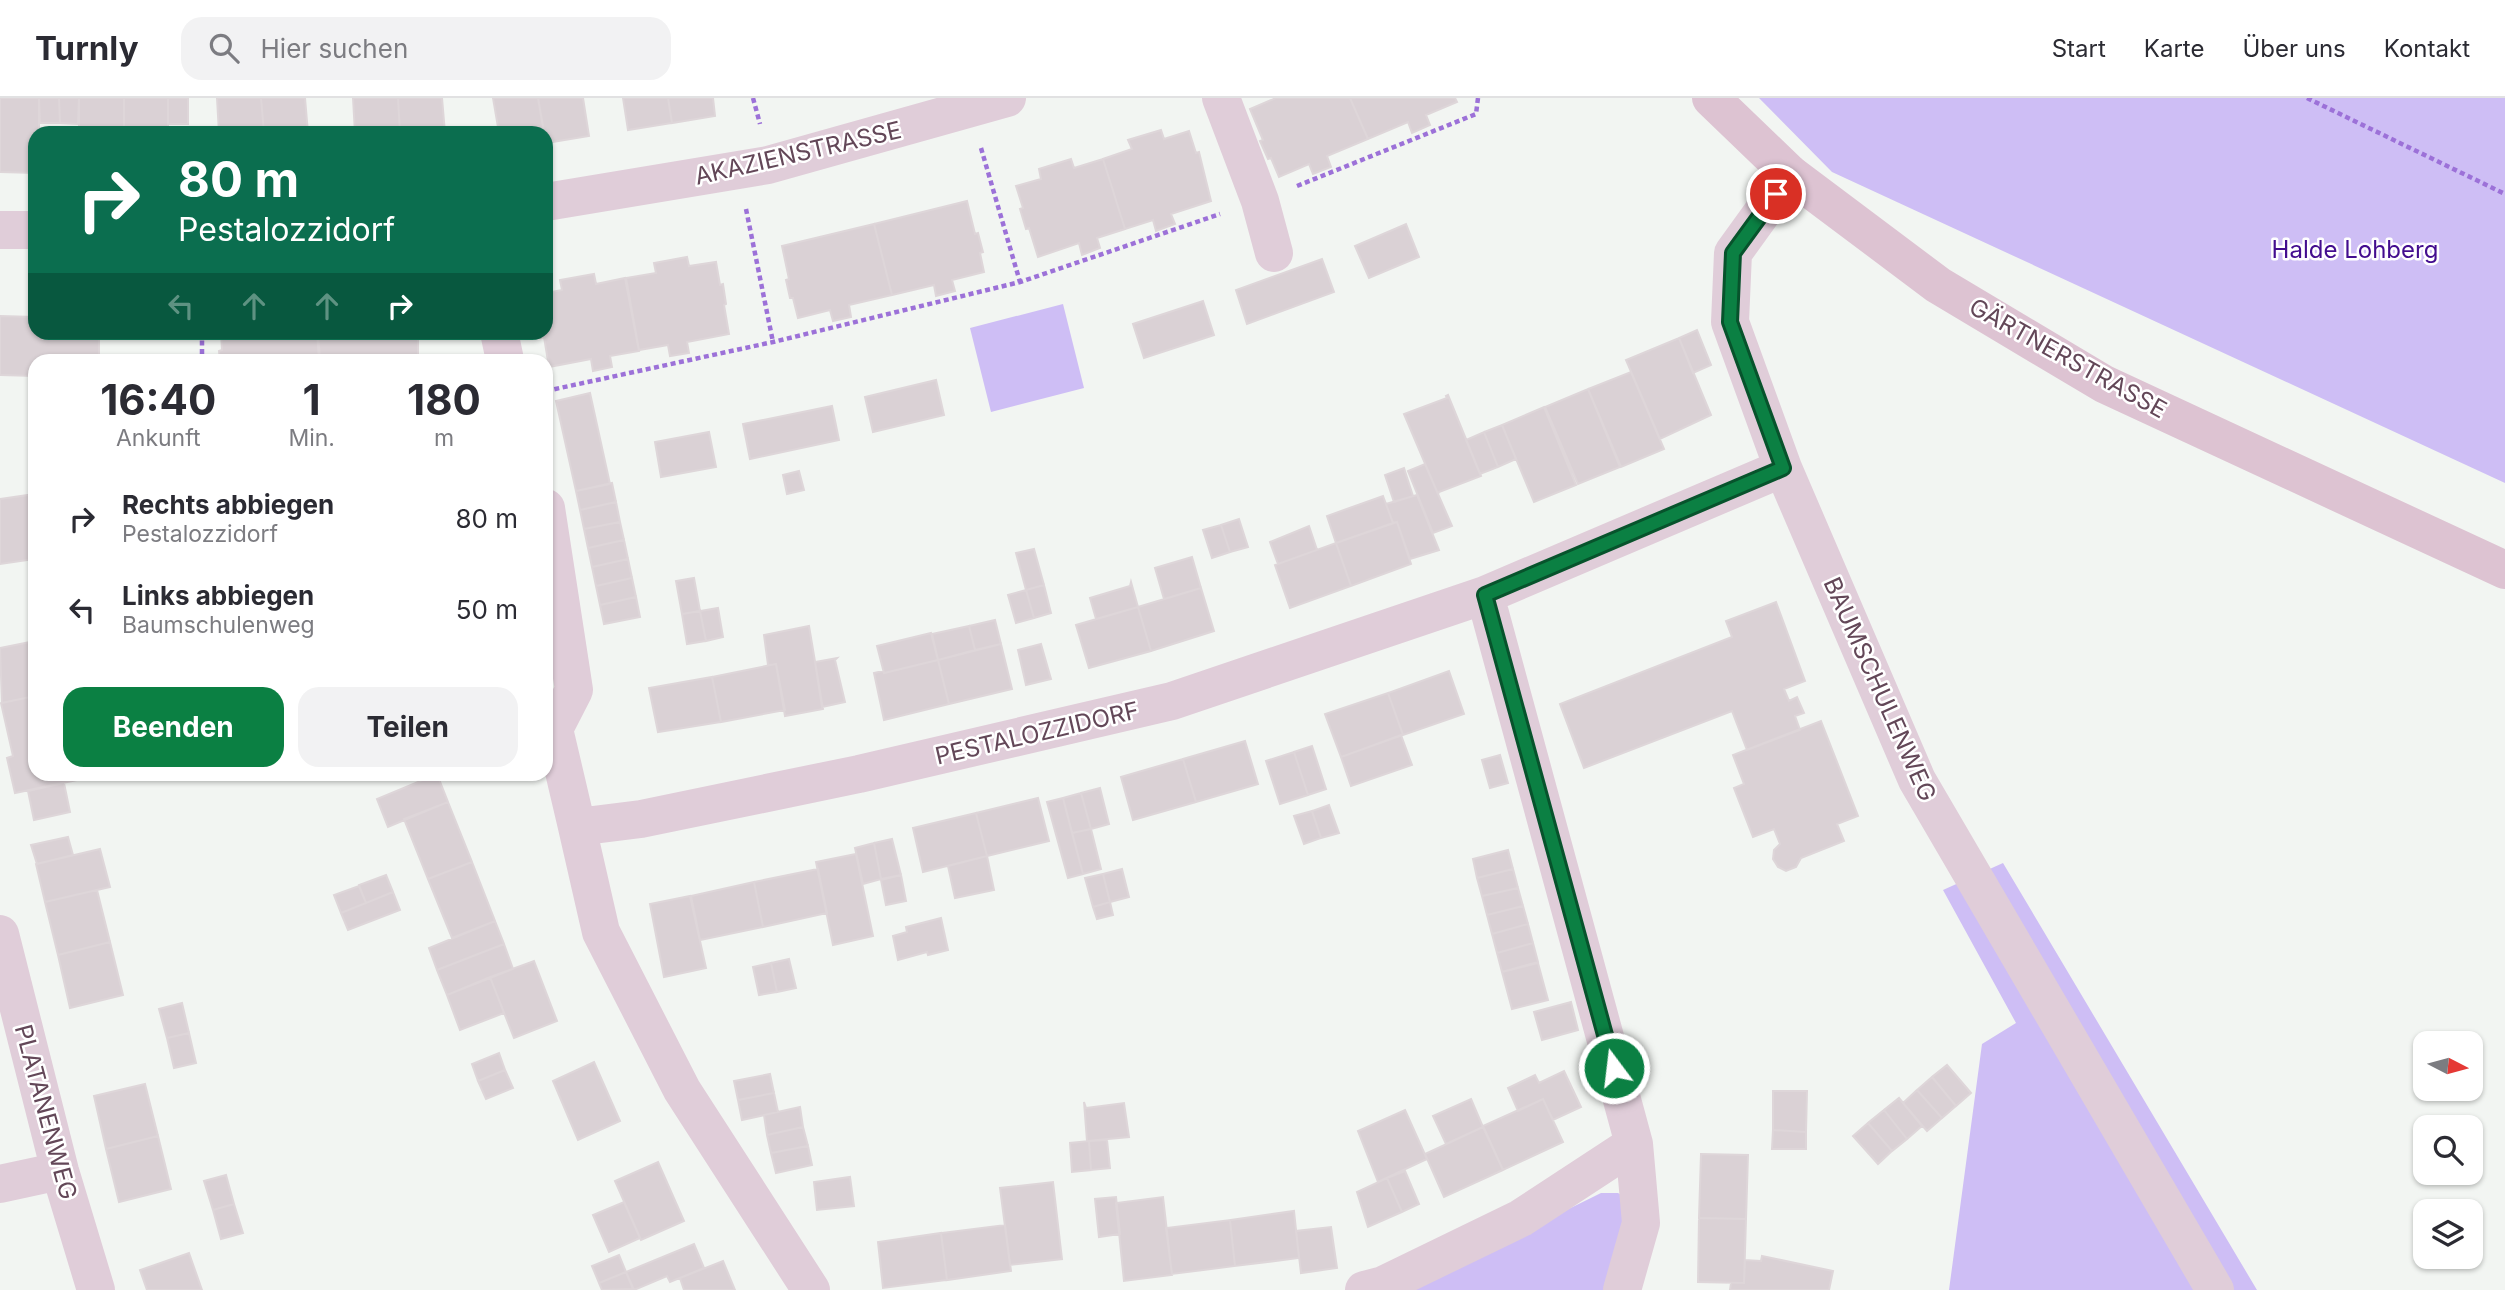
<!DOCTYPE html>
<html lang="de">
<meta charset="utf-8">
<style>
:root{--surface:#fff;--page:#f2f2f3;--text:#2b2b33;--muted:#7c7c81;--line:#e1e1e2;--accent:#0b8043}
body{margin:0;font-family:Inter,sans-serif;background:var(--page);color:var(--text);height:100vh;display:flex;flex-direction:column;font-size:26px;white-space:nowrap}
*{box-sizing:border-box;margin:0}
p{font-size:23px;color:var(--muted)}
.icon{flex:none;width:38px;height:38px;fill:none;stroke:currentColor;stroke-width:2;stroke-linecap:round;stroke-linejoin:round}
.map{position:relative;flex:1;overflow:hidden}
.panel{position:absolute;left:28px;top:256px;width:525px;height:427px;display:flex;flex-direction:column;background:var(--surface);border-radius:21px;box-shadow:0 2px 5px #0004}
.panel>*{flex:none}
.top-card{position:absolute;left:28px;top:28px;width:525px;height:214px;border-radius:21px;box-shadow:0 2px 5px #0004;background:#0b6e4f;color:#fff;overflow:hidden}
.needle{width:46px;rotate:96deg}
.controls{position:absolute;left:2413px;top:933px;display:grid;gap:14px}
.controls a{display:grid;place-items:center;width:70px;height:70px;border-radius:14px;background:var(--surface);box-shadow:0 2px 5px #0004;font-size:35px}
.pin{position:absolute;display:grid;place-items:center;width:60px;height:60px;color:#fff;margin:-30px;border:4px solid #fff;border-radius:50%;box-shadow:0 2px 7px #0007}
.me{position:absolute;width:77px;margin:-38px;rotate:345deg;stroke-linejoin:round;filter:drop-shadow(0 0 5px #0008)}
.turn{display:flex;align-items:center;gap:24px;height:147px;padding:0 35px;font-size:32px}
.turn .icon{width:91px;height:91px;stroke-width:2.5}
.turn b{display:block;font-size:49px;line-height:60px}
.lanes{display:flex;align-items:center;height:66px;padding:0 35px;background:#0003;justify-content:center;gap:35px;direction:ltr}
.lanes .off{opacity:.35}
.eta{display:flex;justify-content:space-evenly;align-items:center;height:119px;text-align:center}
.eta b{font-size:42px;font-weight:700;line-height:49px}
.primary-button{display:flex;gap:14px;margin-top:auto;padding:14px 35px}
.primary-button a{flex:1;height:80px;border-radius:21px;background:var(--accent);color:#fff;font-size:28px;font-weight:700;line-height:80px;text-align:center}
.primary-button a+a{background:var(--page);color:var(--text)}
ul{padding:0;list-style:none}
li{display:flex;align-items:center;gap:21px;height:91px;padding:0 35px}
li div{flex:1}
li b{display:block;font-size:26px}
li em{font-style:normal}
header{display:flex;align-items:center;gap:42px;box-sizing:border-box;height:98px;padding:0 35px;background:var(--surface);border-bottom:2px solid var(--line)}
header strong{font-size:33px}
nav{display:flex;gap:38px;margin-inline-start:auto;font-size:24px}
.search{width:490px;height:63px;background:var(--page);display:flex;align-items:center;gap:18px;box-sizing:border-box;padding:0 24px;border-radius:21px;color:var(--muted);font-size:26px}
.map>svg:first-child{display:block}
.green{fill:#cebef5}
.building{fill:#dad1d5;stroke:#ded6d9;stroke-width:2}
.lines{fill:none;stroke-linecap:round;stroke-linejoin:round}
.path{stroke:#9c71d8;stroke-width:4.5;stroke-dasharray:5 3.5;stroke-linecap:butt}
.minor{stroke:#e0cdd9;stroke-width:38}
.secondary{stroke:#ddc3d2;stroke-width:38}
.route-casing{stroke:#07532c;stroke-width:18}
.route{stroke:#0b8043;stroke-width:12}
.labels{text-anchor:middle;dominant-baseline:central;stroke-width:5;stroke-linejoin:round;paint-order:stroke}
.street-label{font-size:24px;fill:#634758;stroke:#fff}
.park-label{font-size:24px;fill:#430d8f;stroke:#fff}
</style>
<header>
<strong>Turnly</strong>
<div class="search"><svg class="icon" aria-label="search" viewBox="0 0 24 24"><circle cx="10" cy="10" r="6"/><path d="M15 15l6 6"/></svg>Hier suchen</div>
<nav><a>Start</a><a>Karte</a><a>Über uns</a><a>Kontakt</a></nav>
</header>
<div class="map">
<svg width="2505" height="1192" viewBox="0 0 2505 1192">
<rect width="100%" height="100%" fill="#f2f5f2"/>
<path class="green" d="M1759,0H2505V385L1832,74Z
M1063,206L1084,290L991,314L970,230Z
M2003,765L2257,1192H1949L1982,946L2016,925L1943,792Z
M1601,1095H1618L1629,1101L1609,1192H1405Z"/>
<path class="building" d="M0,0H39V35H35V75L0,74Z
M39,0H59L60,25H40Z
M59,0H79L78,26L60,25Z
M79,0H124V35H79Z
M124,0H168V35H124Z
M168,0H188V26H168Z
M217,0H261L264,35H219Z
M261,0H305L308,35H264Z
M353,0H398L400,35H355Z
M398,0H442L445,35H400Z
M493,0H538L544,35H499Z
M538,0H583L589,38L546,45Z
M623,0H668L672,25L628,32Z
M668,0H713L715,18L672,25Z
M1276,0H1350L1368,41L1327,58L1331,69L1313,76L1309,66L1279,79L1271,60L1268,61L1260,43L1263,42L1250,11Z
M1350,0H1455L1457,4L1426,17L1430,27L1412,35L1408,24L1368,41Z
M1161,32L1164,41L1189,33L1196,55L1199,54L1211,103L1171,116L1175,126L1156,133L1153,122L1125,131L1103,61L1132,51L1128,42Z
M1071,61L1074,70L1103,61L1125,131L1097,140L1100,150L1082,157L1079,145L1038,159L1029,130L1026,131L1020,111L1023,110L1016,88L1041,81L1039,71Z
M967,103L975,136L978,135L983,154L980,155L984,174L952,182L955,193L936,198L934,187L892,197L874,126Z
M874,126L892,197L849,207L851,219L833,223L830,212L798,220L793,200H790L786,182L789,181L782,148Z
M1406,126L1419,159L1369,180L1355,148Z
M687,159L689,168L716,164L720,187L723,186L726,206L724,207L729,236L687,244L689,255L670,258L668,247L639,252L626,180L656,175L654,165Z
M1322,161L1334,194L1247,226L1236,192Z
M594,176L596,186L625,180L639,253L610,258L612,269L593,273L591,261L549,269L544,239L541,240L540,234H546V195L562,192L560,182Z
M1203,203L1214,237L1144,260L1133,226Z
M0,218L35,219V234H99V262H35V278L0,277Z
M1697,232L1711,267L1693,275L1679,240Z
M221,234H317L319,262H220L219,253L222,252Z
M318,234H414V239L418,238V258H416V262H320Z
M1679,240L1711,317L1660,341L1626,262Z
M1631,274L1664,351L1621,369L1588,291Z
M936,282L944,317L873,334L865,299Z
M1588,291L1620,369L1578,386L1545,309Z
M590,295L610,386L576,393L556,303Z
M1448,297L1481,378L1439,394L1438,396L1404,316L1447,300L1446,298Z
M832,308L839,342L750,361L743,326Z
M1544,309L1576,387L1534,404L1502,327Z
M1502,327L1516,361L1498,369L1484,334Z
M709,334L716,369L661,379L655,344Z
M1484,334L1498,369L1480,376L1466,342Z
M1425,366L1452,428L1433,435L1408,373Z
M1404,370L1413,398L1394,404L1385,377Z
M799,373L804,392L787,396L783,377Z
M612,385L616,404L580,412L576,393Z
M35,396V461L0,466V401Z
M1417,397L1439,452L1410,461L1397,424L1393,425L1386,406Z
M1383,398L1393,425L1336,445L1327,418Z
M616,404L620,424L584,431L580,412Z
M1239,421L1248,449L1230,454L1221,427Z
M620,424L624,442L588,450L584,431Z
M1397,424L1411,466L1351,488L1336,445Z
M1221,427L1230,454L1212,460L1203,432Z
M1309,428L1317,452L1278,466L1270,444Z
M624,442L628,461L592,469L588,450Z
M1336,445L1351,488L1290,510L1275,467Z
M1034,451L1044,487L1026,492L1016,455Z
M1192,459L1201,490L1164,501L1155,470Z
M628,461L632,480L596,488L592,469Z
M632,480L636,499L600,507L596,488Z
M694,480L700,513L682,516L676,483Z
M1131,484L1138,509L1096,521L1090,500L1130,488Z
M1044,487L1051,515L1034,520L1026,492Z
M1201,490L1214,533L1151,553L1138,509Z
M1026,492L1034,520L1016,525L1008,497Z
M636,499L640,519L604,526L600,507Z
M1776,504L1805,583L1784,591L1789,603L1797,599L1804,615L1795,618L1800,632L1747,652L1732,613L1584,670L1560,606L1732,539L1726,523Z
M546,508L561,577L546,580Z
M1138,509L1151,553L1089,570L1076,527Z
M718,510L723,539L706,543L700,513Z
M700,513L706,543L687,546L682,516Z
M995,522L1001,546L975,552L969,528Z
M809,528L823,611L785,618L776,566L768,567L764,537Z
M969,528L975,552L938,562L932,536Z
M931,535L938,562L884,575L877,548Z
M35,543V598L2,605L0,550Z
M1001,546L1012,591L949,606L938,562Z
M1041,546L1051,581L1026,587L1018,552Z
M837,560L835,562L845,604L822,609L815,564Z
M938,562L949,606L884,622L874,575L883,573L884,575Z
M776,566L785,612L721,624L712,579Z
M1449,573L1464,616L1403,637L1388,595Z
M712,579L721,624L658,634L649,590Z
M1388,595L1403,637L1341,659L1325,616Z
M35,598V676H88L86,680L15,695L7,660L13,658L1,605Z
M1821,623L1858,718L1837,726L1844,743L1801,760L1796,769L1786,773L1778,769L1773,761L1774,752L1780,746L1774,731L1753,739L1734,690L1744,686L1733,657Z
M1401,637L1412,667L1351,688L1341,659Z
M1245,643L1258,686L1196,704L1183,661Z
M1312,648L1326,691L1308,697L1294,654Z
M1294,654L1308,697L1280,706L1266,663Z
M1500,657L1508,685L1490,690L1482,662Z
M1183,661L1196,704L1133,722L1121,679Z
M437,676L448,704L388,729L377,701Z
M64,685L70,714L34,722L28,693Z
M1100,690L1109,726L1091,731L1081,695Z
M1081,695L1091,731L1072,735L1063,700Z
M1038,700L1049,743L987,758L976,715Z
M1063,700L1083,776L1068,780L1047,704Z
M448,704L472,764L428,781L404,721Z
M1329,707L1339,735L1321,740L1312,713Z
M1312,713L1321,740L1304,746L1294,718Z
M976,715L987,758L923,774L913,730Z
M1091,731L1101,771L1083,776L1072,735Z
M68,739L73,757L37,766L31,747Z
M892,741L901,777L881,781L874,745Z
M874,745L881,781L863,786L855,750Z
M100,751L110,789L45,804L36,766Z
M1508,752L1513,771L1477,780L1473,761Z
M856,756L873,838L833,847L816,764Z
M987,758L994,792L955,800L948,768Z
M472,764L495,823L452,840L428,781Z
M818,771L827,815L763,829L754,784Z
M1122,771L1129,799L1110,804L1103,776Z
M1513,771L1518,790L1482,798L1477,780Z
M1103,776L1110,804L1093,809L1085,780Z
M386,777L393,794L366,805L359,787Z
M901,777L906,803L886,807L881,782Z
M754,784L763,829L700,842L691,798Z
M359,788L366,805L341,815L334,797Z
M1518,790L1523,808L1487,817L1482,798Z
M97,792L110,844L58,857L45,804Z
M393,794L400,812L348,832L341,815Z
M690,798L706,870L664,879L650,806Z
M1110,804L1113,817L1097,821L1093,809Z
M1523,808L1528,826L1492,836L1487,817Z
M941,820L948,852L928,857L927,854L898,862L893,838L907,834L906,829Z
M495,823L504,846L437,872L429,850Z
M1528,826L1533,845L1497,855L1492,836Z
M110,844L123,897L70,910L58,857Z
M1533,845L1538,864L1502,874L1497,855Z
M504,846L513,871L447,897L437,872Z
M789,861L796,890L777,894L771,865Z
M534,863L557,923L514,940L490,879Z
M771,865L777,894L759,897L753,869Z
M1538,865L1548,902L1512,911L1502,874Z
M490,879L504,915L460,932L447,897Z
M1571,904L1578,932L1542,942L1534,914Z
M182,905L189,935L167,940L159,911Z
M189,935L196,965L174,970L167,940Z
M499,955L505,972L478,983L472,966Z
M594,964L620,1023L578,1042L553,983Z
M1947,967L1971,995L1956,1008L1932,979Z
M505,972L513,990L486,1001L478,983Z
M1564,973L1581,1009L1553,1022L1543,1001L1518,1013L1508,990L1535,977L1539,985Z
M770,976L774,995L738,1002L734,983Z
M1932,979L1956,1008L1942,1020L1917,992Z
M145,986L158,1038L106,1051L94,998Z
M1917,992L1942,1020L1927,1033L1903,1005Z
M1773,993H1807L1806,1034L1773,1032Z
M774,995L778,1014L742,1022L738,1002Z
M1899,1000L1922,1028L1907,1041L1884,1012Z
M1471,1001L1483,1029L1446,1046L1433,1018Z
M1543,1001L1563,1044L1503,1072L1483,1028Z
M1084,1004L1086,1010L1124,1005L1129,1039L1087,1043Z
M800,1009L803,1029L767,1037L764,1017Z
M1405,1012L1427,1061L1378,1084L1358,1033Z
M1884,1012L1907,1041L1892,1053L1868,1025Z
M1868,1025L1892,1053L1878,1066L1853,1038Z
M803,1029L808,1048L771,1055L767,1037Z
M1483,1029L1503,1072L1444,1099L1425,1056Z
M1773,1032L1806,1034V1051H1772Z
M158,1038L171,1091L119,1104L106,1051Z
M1107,1042L1110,1070L1091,1072L1089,1043Z
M1089,1043L1091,1072L1072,1074L1070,1045Z
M808,1048L812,1067L776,1075L771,1055Z
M1701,1056L1748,1057L1746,1121L1699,1120Z
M658,1064L684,1123L641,1142L615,1083Z
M1405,1073L1419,1106L1402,1114L1387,1080Z
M226,1077L234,1106L213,1112L204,1083Z
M850,1079L854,1108L817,1112L814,1084Z
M1387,1080L1402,1114L1368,1129L1357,1094Z
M1053,1084L1062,1161L1010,1167L1000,1090Z
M1116,1099L1120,1136L1099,1139L1095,1101Z
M1163,1099L1172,1177L1124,1183L1116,1105Z
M624,1104L640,1140L609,1154L593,1117Z
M234,1106L243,1135L221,1141L213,1112Z
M1294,1113L1299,1160L1235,1168L1230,1122Z
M1699,1120L1746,1121L1744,1185L1698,1184Z
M1230,1122L1235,1168L1172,1176L1166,1130Z
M1005,1127L1011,1173L947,1182L941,1135Z
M1331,1129L1337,1170L1301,1175L1296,1133Z
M941,1135L947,1182L883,1190L878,1144Z
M694,1146L704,1170L670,1184L667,1178L634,1192L626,1174Z
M189,1155L202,1192H147L140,1172Z
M619,1157L626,1174L599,1185L592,1168Z
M1762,1158L1833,1173L1829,1192H1730L1731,1185H1744L1745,1162L1761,1163Z
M723,1163L735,1192H684L680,1180Z
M626,1174L633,1191L602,1192L599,1185Z"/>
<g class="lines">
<path class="path" d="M753,0L760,26
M2307,0L2505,96
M981,50L1020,184
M1297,88L1476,16L1478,0
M746,111L773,244
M202,234V262
M546,293L773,244L1020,184L1220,116"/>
<path class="minor" d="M1221,0L1260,103L1274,155
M1790,76L1733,155L1730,224L1783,370L1917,682L2215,1192
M546,104L768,67L1007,0
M0,132H35
M499,234L505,262
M546,410L574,592L554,631L577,729L641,721L859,676L1172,603L1485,497L1783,370
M1485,497L1634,1046L1641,1125L1622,1192
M577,729L601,834L682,992L811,1192
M0,836L60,1073L96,1192
M0,1086L60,1073
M1364,1192L1383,1187L1521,1120L1634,1046"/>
<path class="secondary" d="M1711,0L1790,76L1938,187L2104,286L2505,472"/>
</g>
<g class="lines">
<defs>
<path id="route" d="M1614,970L1485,497L1783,370L1730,224L1733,155L1776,96"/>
</defs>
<use href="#route" class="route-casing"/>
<use href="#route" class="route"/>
</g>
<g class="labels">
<g class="street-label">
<text transform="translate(798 55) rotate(-13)">AKAZIENSTRASSE</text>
<text transform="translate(2068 260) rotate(29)">GÄRTNERSTRASSE</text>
<text transform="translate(1880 591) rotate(66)">BAUMSCHULENWEG</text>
<text transform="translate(1037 635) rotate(-13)">PESTALOZZIDORF</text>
<text transform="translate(46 1014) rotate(75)">PLATANENWEG</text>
</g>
<g class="park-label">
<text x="2355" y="151">Halde Lohberg</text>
</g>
</g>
</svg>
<div class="controls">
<a><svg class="needle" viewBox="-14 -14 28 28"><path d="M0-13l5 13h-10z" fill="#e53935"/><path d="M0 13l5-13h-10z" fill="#7c7c81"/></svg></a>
<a><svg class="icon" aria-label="search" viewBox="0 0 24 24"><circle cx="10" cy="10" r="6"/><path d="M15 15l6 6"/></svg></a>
<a><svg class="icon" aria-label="layers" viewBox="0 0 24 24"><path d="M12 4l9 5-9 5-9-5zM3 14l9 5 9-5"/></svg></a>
</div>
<div class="pin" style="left:1776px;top:96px;background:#d93025"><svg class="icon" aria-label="arrive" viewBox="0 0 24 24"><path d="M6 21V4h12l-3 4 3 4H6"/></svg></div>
<svg class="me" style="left:1614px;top:970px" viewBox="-20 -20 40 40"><circle r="17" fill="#0b8043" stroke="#fff" stroke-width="3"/><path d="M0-11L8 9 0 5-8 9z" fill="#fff"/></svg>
<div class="top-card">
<div class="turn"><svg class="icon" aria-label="right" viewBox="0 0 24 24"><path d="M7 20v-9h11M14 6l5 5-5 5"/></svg><div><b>80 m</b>Pestalozzidorf</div></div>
<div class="lanes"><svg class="icon off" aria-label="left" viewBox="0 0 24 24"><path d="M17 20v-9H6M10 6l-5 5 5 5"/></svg><svg class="icon off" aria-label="ahead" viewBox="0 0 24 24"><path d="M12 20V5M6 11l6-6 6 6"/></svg><svg class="icon off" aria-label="ahead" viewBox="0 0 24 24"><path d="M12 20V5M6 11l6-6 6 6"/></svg><svg class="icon" aria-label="right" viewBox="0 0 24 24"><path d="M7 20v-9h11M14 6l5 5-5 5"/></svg></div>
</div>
<section class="panel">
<div class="eta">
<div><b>16:40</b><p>Ankunft</p></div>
<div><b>1</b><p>Min.</p></div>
<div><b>180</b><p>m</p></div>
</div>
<ul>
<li><svg class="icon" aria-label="right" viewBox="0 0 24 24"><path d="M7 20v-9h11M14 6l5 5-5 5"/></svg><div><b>Rechts abbiegen</b><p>Pestalozzidorf</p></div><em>80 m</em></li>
<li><svg class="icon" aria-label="left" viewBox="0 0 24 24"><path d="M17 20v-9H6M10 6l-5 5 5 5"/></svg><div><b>Links abbiegen</b><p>Baumschulenweg</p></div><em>50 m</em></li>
</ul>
<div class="primary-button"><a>Beenden</a><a>Teilen</a></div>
</section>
</div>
